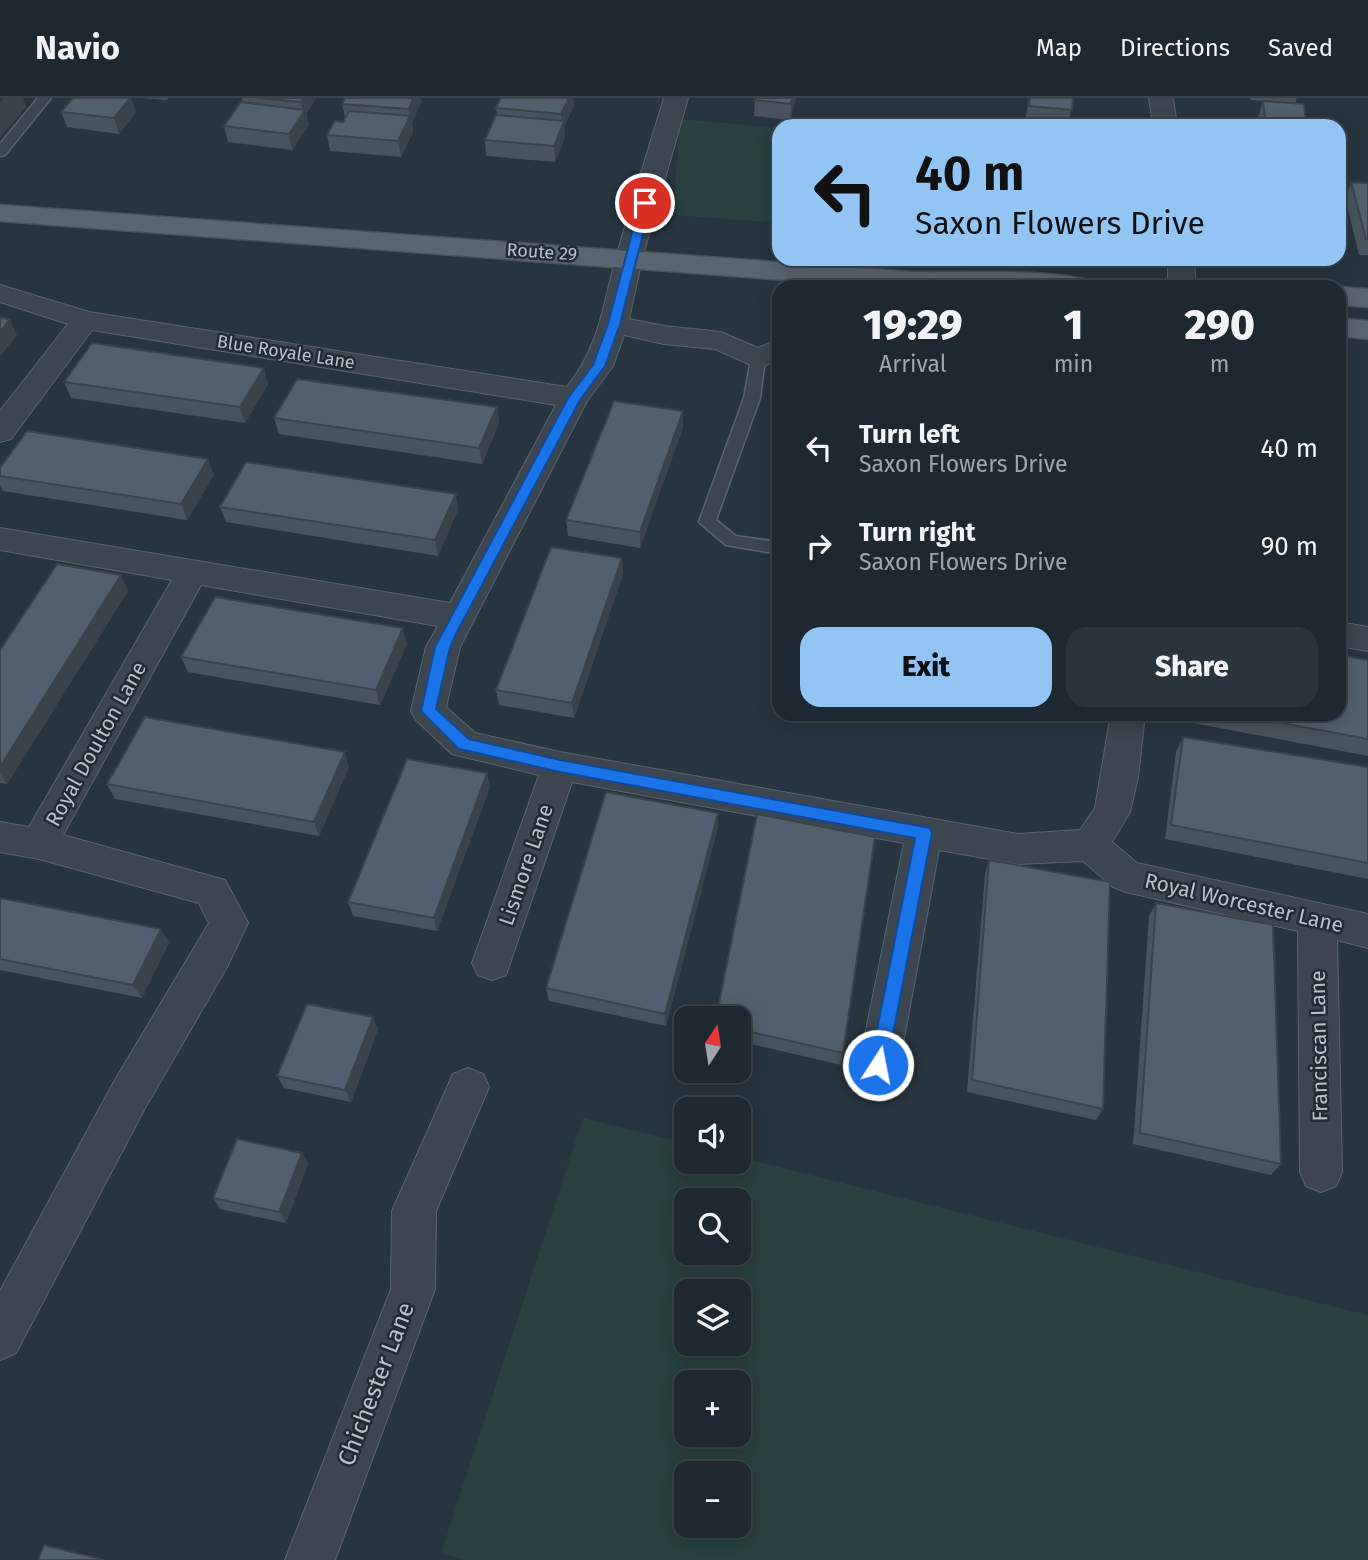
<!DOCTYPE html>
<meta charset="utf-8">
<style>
:root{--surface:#1d2830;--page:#2a343c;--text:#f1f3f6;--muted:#a0a6ab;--line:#3b444c;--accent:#92c5f4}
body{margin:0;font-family:"Fira Sans",sans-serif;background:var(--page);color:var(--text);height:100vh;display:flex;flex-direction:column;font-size:26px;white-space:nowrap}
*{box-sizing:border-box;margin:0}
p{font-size:23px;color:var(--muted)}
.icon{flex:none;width:38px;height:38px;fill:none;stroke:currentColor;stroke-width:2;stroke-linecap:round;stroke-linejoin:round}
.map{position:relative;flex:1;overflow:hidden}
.drawer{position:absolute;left:772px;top:182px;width:574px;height:441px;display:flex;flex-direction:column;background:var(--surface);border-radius:21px;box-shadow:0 4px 18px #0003,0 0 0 2px var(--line)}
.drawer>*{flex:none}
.guide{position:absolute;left:772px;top:21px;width:574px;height:147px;border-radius:21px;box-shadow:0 4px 18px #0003,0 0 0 2px var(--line);background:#92c5f4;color:#111;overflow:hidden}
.needle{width:46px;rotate:12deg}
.controls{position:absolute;left:674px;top:908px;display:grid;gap:14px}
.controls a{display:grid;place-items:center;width:77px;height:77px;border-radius:14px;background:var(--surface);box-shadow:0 4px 18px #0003,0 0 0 2px var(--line);font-size:35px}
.pin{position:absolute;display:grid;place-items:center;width:60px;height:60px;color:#fff;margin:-30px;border:4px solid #fff;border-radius:50%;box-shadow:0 2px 7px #0007}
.me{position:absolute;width:77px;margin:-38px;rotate:11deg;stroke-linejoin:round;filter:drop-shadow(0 0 5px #0008)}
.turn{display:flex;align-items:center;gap:24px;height:147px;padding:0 28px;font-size:32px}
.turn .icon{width:91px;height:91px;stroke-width:2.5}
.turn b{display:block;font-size:49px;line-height:60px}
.eta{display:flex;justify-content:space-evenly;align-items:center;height:119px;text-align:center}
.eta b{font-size:42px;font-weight:800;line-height:49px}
.action{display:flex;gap:14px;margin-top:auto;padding:14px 28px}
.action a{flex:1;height:80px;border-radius:21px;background:var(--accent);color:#111;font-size:28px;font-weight:800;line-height:80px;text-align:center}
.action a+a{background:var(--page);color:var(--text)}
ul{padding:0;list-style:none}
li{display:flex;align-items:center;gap:21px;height:98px;padding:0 28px}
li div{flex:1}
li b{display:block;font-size:26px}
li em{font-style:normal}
header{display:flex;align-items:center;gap:42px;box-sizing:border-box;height:98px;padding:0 35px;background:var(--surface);border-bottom:2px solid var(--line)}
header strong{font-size:33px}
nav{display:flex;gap:38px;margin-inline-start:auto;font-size:24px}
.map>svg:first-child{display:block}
.green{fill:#294140;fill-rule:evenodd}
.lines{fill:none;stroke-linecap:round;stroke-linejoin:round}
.lane-casing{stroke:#59646d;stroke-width:3}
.street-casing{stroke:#59646d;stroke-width:2}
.primary-casing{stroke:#47525c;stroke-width:3}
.lane{fill:#3b4650;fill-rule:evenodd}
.street{fill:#3b4650;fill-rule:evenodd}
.primary{fill:#596570;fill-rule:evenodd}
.wall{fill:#47535e}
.shaded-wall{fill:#39434c}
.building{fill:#52606d;stroke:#39434c;stroke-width:2}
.route{fill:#1a73e8;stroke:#114b97;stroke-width:2}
.labels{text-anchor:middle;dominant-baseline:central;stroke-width:5;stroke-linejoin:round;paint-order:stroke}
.far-street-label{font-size:18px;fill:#b7c1ca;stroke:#202b35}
.street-label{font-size:21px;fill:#b7c1ca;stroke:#202b35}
.near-street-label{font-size:24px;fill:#b7c1ca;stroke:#202b35}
</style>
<header>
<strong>Navio</strong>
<nav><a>Map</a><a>Directions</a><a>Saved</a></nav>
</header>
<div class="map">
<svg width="1368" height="1462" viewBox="0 0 1368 1462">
<rect width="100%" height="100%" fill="#273540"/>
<path class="green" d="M680,21L779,30V125L673,117Z
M583,1020L686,1045V1064H738L739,1059L1368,1217V1462H464L441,1455ZM686,1102H738V1155H686ZM686,1194H738V1246H686ZM686,1284H738V1337H686ZM686,1376H738V1428H686Z"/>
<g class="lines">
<defs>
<path id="lane" d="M38,0H51L5,57L0,58V46Z
M758,256L765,261L760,300L716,422L736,438L779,444V456L726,447L699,424L744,300L751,261Z"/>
<path id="street" d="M664,0H688L642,161L629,221L664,228L721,234L758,250L779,241V262L758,270L715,251L664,246L624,237L613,268L587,303L460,549L446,609L475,635L560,654L1018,736L1080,732L1095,710L1111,616H1145L1138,679L1130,714L1112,744L1137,765L1368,816V850L1337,842L1342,1074L1336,1088L1321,1094L1306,1088L1300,1074L1298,833L1126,794L1113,789L1083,763L1018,766L939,752L899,967L893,980L879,986L865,980L859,967L904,745L572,684L506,877L492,882L478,877L472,865L539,677L452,656L416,622L411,613L426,549L438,528L201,487L63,737L225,782L248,825L227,869L145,1010L16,1255L0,1262V1193L115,982L209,825L199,805L39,761L0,754V724L29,729L172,482L0,452V430L450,505L556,307L92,232L11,341L0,344V313L68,226L0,204V187L89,214L567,289C600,247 602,210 616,160C631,106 648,53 664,0Z
M1149,0H1173L1177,28H1153Z
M1168,161H1194L1196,189H1168Z
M1339,524L1368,529V553L1339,548Z
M468,970L483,976L489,989L436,1113L435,1191L335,1462H285L391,1191L392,1113L453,976Z"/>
<path id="primary" d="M0,107L913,174C968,175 1041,170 1093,183L1097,189H879L0,123Z
M1339,189L1368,191V209L1339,207Z
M1339,220L1368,223V241L1339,238Z"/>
</defs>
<use href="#lane" class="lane-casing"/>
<use href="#street" class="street-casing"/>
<use href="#primary" class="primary-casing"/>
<use href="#lane" class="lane"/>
<use href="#street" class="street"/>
<use href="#primary" class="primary"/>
</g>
<path class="wall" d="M141,0H168L167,2Z
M242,0H316L306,16L309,27L292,52L228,44L224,28L243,4Z
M501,0H576H573L574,8L564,29L565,39L555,64L486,58L485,42L497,17L496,10Z
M755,0H796L790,22L754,18Z
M1029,0H1073L1068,28L1025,23Z
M1251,0H1297L1295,5L1306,25L1323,28H1259L1258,19L1263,3L1251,2Z
M422,2L412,25L413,34L401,59L330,53L327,37L343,24L345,19L342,6Z
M61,14H136L119,36L67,29Z
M1351,84L1368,85V157H1359L1345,100Z
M64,284L268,286L245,325L71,300Z
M497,309L499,325L482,366L279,336L274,320Z
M683,329L640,450L568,438L566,422Z
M0,370L214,377L187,422L3,393L0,387Z
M220,409L458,412L438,458L226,424Z
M622,460L623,476L574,620L499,607L496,592Z
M128,493L7,686L0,685V552Z
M407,546L380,607L188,574L181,559Z
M1368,562V658L1182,623V616H1339Z
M1183,639L1368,669V781L1165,741L1176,654Z
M349,669L319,738L115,701L107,686Z
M490,689L437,833L353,818L348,804Z
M718,715V729L666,928L549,903L546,890Z
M989,762L1103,1011L1096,1022L967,994L985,776Z
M0,800L169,844L142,900L0,872Z
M1156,805L1281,1066L1271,1077L1133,1046L1149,818Z
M738,920L843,955L841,967L738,943Z
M378,931L351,1004L284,990L277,978Z
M302,1055L308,1066L286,1125L220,1111L213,1100Z"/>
<path class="shaded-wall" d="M4,0H23L26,9L0,39V5Z
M130,0H131L136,14L119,36L114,20Z
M303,0H316L306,16L309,27L292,52L289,36L303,15L301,4Z
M413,0H421L422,2L412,25L413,34L401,59L398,43L410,19L409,11Z
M569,0H573L574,8L564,29L565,39L555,64L554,48L562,27L561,16Z
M792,0H796L790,22L791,6Z
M10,221L17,237L0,259V234Z
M264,270L268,286L245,325L240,309Z
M497,309L499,325L482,366L479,350Z
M683,313V329L640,450V434Z
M208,361L214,377L187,422L181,406Z
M456,396L458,412L438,458L435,442Z
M622,460L623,476L574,620L572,605Z
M121,477L128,493L7,686L0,675V669Z
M403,530L407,546L380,607L376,592Z
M345,654L349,669L319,738L314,724Z
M487,675L490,689L437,833L434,820Z
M718,715V729L666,928L665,916Z
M161,831L169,844L142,900L133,887Z
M373,919L378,931L351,1004L345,992Z
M302,1055L308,1066L286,1125L279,1114Z"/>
<path class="building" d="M73,0H130L114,20L61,14Z
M257,0H303L301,4Z
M345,0H413L409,11L342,6Z
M501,0H569L561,16L496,10Z
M755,0H792L791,6L754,2Z
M1030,0H1073L1072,12L1029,8Z
M1263,3L1304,6L1306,25L1322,27L1323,28H1266Z
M241,4L305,12L289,36L224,28Z
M349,13L410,18L398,43L327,37L335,23L343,24Z
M496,17L564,23L554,48L485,42Z
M1351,84L1368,85V141H1366Z
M0,220L10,221L0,234Z
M92,245L264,270L240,309L64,284Z
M297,281L497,309L479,350L274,320Z
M614,303L683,313L640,434L566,422Z
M27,333L208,361L181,406L0,378V370Z
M246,364L456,396L435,442L220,409Z
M551,449L622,460L572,605L496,592Z
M57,466L121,477L0,669V552Z
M215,499L403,530L376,592L181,559Z
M1339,557L1368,562V641L1233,616H1339Z
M145,619L345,654L314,724L107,686Z
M1183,639L1368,669V765L1171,727Z
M407,661L487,675L434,820L348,804Z
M606,694L718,715L665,916L546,890Z
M757,716L875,739L843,955L738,931V920H716Z
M989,762L1110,784L1103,1011L972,982Z
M0,800L161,831L133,887L0,861Z
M1156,805L1273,827L1281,1066L1140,1035Z
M307,906L373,919L345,992L277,978Z
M237,1041L302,1055L279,1114L213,1100Z
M44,1447L104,1462H38Z"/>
<path class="route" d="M645,102L651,105L620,226L605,268L580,302L457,534L450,549L436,611L469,641L560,662L930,730L932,735L887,967L885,973L878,975L872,973L870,967L915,740L560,674L464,652L459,651L421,613L435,549L443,534L568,300L593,267L608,226L640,105Z"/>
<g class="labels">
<g class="far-street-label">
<text transform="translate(542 154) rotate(4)">Route 29</text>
<text transform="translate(286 254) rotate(9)">Blue Royale Lane</text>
</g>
<g class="street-label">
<text transform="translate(96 646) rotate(-61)">Royal Doulton Lane</text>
<text transform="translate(526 767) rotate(-71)">Lismore Lane</text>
<text transform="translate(1244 805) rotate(13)">Royal Worcester Lane</text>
<text transform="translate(1319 948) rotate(-91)">Franciscan Lane</text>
</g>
<g class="near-street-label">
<text transform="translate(376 1286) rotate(-69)">Chichester Lane</text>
</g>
</g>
</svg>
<div class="controls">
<a><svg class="needle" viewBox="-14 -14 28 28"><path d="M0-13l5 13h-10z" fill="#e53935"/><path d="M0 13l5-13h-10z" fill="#a0a6ab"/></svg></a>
<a><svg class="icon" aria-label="sound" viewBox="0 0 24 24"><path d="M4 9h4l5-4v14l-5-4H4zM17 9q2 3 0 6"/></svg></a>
<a><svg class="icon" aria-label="search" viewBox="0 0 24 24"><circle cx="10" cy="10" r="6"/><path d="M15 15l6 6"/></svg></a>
<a><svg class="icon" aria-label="layers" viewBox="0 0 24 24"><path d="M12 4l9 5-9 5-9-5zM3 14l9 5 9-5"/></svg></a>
<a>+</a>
<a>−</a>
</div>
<div class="pin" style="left:645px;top:105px;background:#d93025"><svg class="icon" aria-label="arrive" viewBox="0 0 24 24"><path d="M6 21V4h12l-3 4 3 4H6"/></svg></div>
<svg class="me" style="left:878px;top:967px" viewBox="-20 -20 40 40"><circle r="17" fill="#1a73e8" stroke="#fff" stroke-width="3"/><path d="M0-11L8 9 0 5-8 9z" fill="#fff"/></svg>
<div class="guide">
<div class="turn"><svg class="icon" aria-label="left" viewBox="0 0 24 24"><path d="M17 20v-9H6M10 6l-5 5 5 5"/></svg><div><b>40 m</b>Saxon Flowers Drive</div></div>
</div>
<section class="drawer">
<div class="eta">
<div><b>19:29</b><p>Arrival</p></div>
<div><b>1</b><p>min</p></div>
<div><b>290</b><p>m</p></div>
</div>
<ul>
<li><svg class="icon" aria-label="left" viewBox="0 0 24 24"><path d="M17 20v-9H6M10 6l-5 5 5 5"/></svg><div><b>Turn left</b><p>Saxon Flowers Drive</p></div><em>40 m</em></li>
<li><svg class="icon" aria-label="right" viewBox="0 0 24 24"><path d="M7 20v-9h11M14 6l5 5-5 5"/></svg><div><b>Turn right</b><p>Saxon Flowers Drive</p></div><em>90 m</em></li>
</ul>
<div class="action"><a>Exit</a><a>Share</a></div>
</section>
</div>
